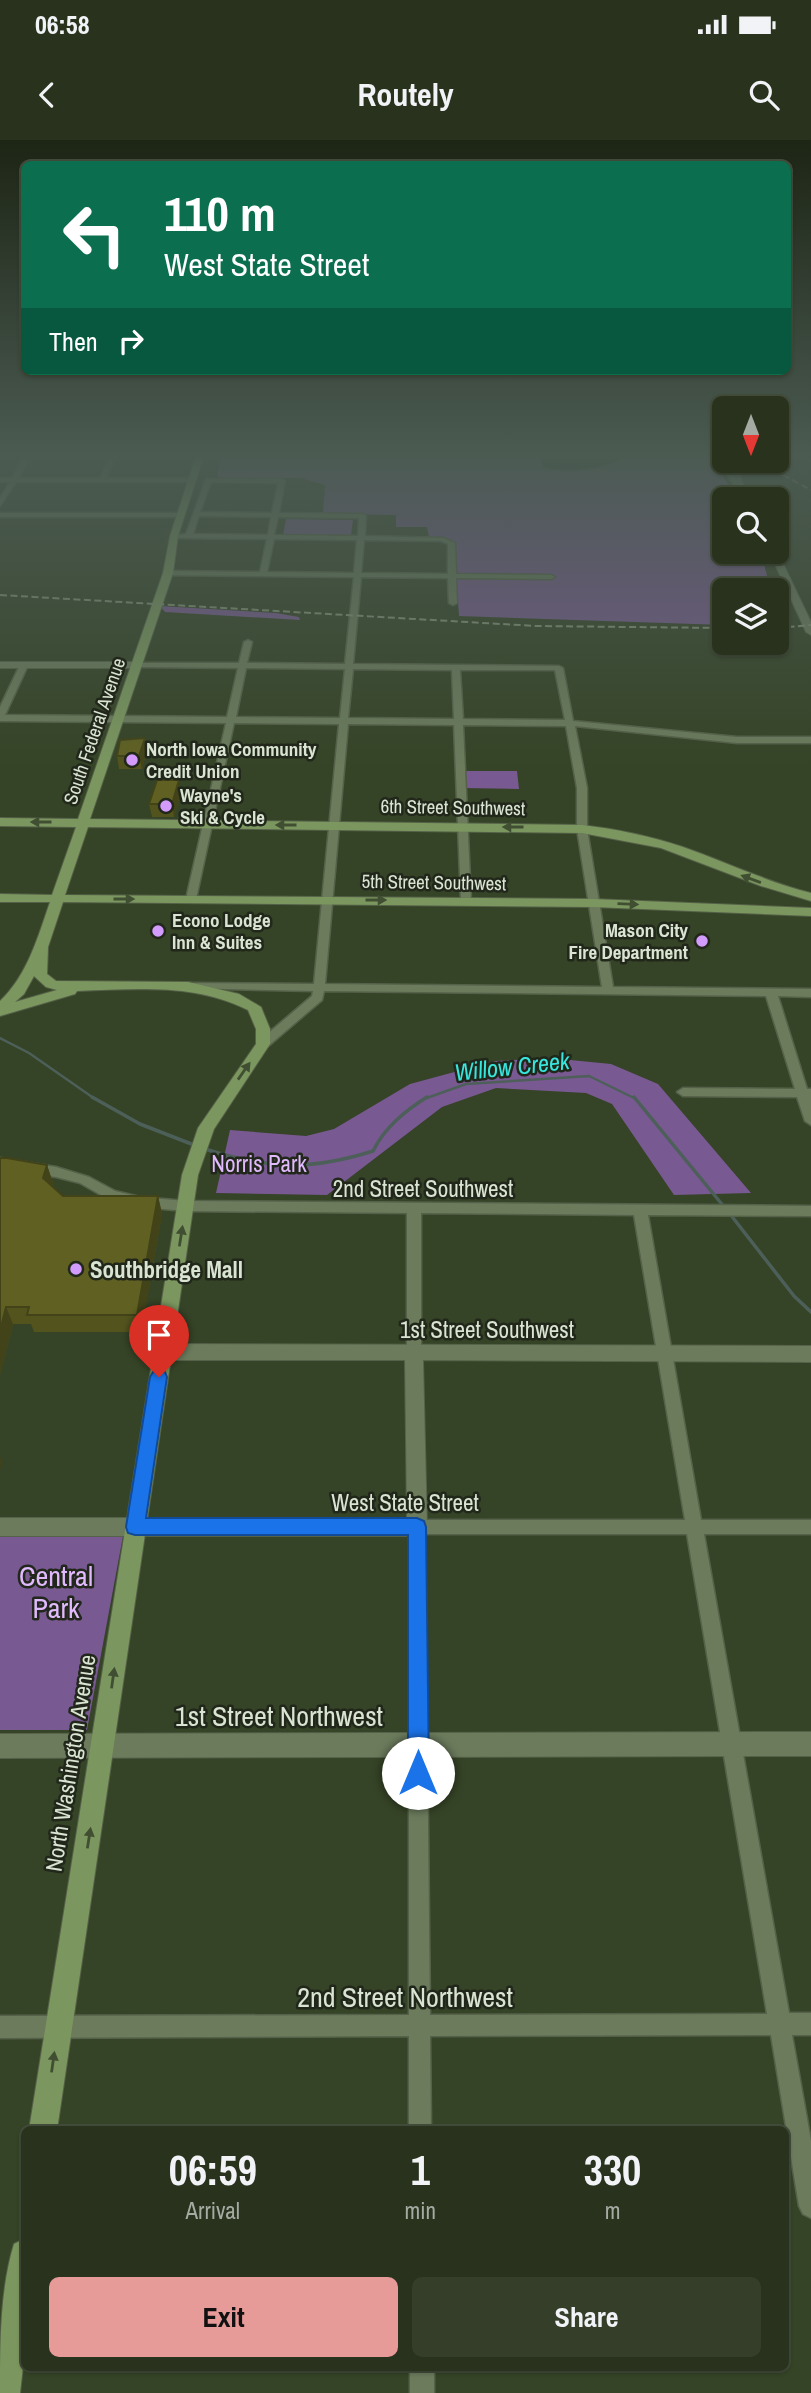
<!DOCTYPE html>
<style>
:root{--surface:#28321c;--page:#343e29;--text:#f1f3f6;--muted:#a5aaa3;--line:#444d3b;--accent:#e69b98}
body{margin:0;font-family:"Archivo Narrow",sans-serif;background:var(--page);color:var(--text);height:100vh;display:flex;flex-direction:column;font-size:26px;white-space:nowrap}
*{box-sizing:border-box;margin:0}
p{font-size:23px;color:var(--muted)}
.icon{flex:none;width:38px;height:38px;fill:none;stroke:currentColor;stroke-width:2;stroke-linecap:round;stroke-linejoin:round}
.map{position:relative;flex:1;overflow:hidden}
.sheet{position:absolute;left:21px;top:1986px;width:768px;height:245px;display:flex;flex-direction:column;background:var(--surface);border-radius:10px;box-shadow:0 2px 5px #0004,0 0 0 2px var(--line)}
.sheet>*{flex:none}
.hud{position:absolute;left:21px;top:21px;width:770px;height:214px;border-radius:10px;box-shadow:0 2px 5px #0004,0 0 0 2px var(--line);background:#0b6e4f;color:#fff;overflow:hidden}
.needle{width:46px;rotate:180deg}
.buttons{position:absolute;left:712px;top:256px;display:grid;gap:14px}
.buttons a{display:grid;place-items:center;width:77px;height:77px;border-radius:10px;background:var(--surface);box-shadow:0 2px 5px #0004,0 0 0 2px var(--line);font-size:35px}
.pin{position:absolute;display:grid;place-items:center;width:60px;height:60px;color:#fff;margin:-72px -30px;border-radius:50% 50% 50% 0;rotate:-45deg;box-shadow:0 0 7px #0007}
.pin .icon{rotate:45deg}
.me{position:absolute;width:77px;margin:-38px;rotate:0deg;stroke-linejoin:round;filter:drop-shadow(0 0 5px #0008)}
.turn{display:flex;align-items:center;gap:24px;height:147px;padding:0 28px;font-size:32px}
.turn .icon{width:91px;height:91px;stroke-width:2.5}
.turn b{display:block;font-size:49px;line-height:60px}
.then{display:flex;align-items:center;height:66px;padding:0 28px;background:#0003;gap:14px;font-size:26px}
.eta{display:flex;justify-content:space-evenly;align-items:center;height:119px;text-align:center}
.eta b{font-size:42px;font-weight:700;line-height:49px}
.action{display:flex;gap:14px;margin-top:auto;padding:14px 28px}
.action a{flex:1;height:80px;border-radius:10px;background:var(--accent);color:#111;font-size:28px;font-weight:700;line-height:80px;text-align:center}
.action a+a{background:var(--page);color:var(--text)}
.status{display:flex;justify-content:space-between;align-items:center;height:49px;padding:0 35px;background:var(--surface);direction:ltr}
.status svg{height:19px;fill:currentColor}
header{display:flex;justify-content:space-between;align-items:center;height:91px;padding:0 28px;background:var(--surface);font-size:32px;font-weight:700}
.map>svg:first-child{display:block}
.green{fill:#795992}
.water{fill:#102625;stroke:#4d5f59;stroke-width:2}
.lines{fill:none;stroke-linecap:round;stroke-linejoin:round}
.stream-far1{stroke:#4d5f59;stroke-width:2.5}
.stream{stroke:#4d5f59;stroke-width:3.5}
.minor-casing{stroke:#556148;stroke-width:3}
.tertiary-casing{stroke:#556148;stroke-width:2}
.secondary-casing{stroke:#556148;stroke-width:2}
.primary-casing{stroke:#556148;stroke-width:2}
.minor{fill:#6b7b5c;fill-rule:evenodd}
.tertiary{fill:#6b7b5c;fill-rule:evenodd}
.secondary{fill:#6b7b5c;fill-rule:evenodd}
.primary{fill:#7b975f;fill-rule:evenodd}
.rail{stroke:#859179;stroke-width:2;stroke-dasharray:7 3.5;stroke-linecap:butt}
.wall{fill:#52531d}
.shaded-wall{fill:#424318}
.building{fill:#5f6022;stroke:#424318;stroke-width:2}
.oneway{fill:#404e32}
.route{fill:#1a73e8;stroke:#114b97;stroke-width:2}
.poi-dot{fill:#d39cfc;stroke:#21271a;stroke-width:2.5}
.labels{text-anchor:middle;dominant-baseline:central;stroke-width:5;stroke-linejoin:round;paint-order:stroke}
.far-street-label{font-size:19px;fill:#dae4d2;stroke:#21271a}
.far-poi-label{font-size:19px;font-weight:bold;fill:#dae4d2;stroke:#21271a;text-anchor:start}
.park-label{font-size:23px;fill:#e1bafe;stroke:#21271a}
.street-label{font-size:23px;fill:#dae4d2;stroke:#21271a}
.poi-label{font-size:23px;font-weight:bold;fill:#dae4d2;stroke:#21271a;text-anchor:start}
.water-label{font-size:24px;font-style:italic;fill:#37e7de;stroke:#21271a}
.near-park-label{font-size:28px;fill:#e1bafe;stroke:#21271a}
.near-street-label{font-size:28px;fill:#dae4d2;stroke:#21271a}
</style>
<div class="status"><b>06:58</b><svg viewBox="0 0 49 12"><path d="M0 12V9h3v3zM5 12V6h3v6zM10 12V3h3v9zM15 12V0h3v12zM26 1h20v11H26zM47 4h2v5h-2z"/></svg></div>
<header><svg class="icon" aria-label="back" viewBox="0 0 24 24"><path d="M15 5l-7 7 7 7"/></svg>Routely<svg class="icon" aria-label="search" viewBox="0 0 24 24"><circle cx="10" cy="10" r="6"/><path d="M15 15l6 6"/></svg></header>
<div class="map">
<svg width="811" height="2253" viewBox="0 0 811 2253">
<rect width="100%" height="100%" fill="#354326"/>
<path class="green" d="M222,313H697L718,323L724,339L740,359H724V411H766L765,428L771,450H724V485L459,476L454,402L441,397H429L427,387H396V375L323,374L325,345L301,338H221L217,336Z
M286,379L353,380L351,396L283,395Z
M160,466L276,473L299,477L300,480L165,472Z
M461,631H517L519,649L462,648Z
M550,918L611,924L658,944L751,1053L674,1055L612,964L586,953L496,948L442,967L327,1055L216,1053L230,990L306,996L334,989L410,944L495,921Z
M0,1396H123L87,1590H0Z"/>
<path class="water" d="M546,313H628C615,331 564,333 543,328L540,315Z"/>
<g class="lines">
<path class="stream-far1" d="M0,898L29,913L95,959
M424,959L466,944L589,936L636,959"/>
<path class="stream" d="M92,957L140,984L194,1005
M634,957L725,1068
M205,1009C268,1029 310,1031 373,1011C385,987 405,971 427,957
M730,1074L794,1156L811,1172"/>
<defs>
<path id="minor" d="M27,313H33L18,338H100L112,313H118L106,338H192L195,340L192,342H16L0,366V358L10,342H0V338H12Z
M206,339H282L285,341L279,373L363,374L366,376L365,396L444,398L455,403L456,434L551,435L555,437L551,439L456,438L457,463L453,465L449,463L448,438L361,437L353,524L559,526L563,528L573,581L737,597H811V603H737L575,586L587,648V689L613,847L811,849V857L778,856L807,949H811V985L805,981L797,957L683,956L677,952L683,948L795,949L766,856L324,851L322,860L267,907L263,908L257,904L259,901L312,856L313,851L184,848L182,846L188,843L314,844L339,584L234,583L196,759L191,762L186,759L226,583L0,581V567L20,525L24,523L28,525L5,575L227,577L238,528L138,527L134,525L138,523H239L244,502L248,500L252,502L247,523L345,524L354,437L165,435V431H168L260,432L267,399L174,398L171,396L186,394ZM211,342L278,343L272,373L200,372ZM199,376L271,377L268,395L193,394ZM278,377L359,378L358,396L274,395ZM274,399L357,400L354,433L267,432ZM364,400L441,401L448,404V434L361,433ZM246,528L345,529L340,578L236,577ZM353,529L452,530L454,579L348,578ZM460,530H555L565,580L463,579ZM348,584L454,585L461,761L466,764L471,761L463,585L566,586L577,648V689L602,847L325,844Z
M0,373H181L184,375L181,377H0Z
M0,1018L56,1027L89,1037L115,1051L140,1057L186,1061L811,1066V1076L648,1075L701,1380H811V1394H704L789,1873H811V1895H792L811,2001V2078L803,2074L799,2066L771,1895L430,1896L431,1990H409V1896L0,1898V1876L409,1875V1387L411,1382L417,1380H685L634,1075L421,1073V1213L419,1217L414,1219L409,1217L407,1213V1073L186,1071L140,1067L106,1058L80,1043L56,1037L0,1028ZM425,1394H687L767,1874L430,1875Z
M410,2228H434V2253H410Z"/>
<path id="tertiary" d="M703,313C720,313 747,344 750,359H744L722,329Z
M0,522H138L143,525L138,528H0Z"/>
<path id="secondary" d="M739,320H747C734,335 743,344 752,359H744C736,344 726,335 739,320Z
M769,411H777L811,482V495L806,492Z
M163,1204L811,1206V1222L423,1220L427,1387L424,1394L417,1396H0V1378H407L405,1220H163L156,1217L154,1212L156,1207Z
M811,1592V1616L0,1618V1594Z"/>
<path id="primary" d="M197,313H205L178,396L173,433L90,679L582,685C616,689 650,696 683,707C726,722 767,742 811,753V761L761,746L661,708L582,693L88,687L65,755L593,759L811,768V776L593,767L63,762L48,807L47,834L56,841L188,842L239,854L261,867L270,889V904L214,989L198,1035L57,1990H29L182,1035L198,988L256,904V889L248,870C194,843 135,849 77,851L75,854L0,876V861C27,836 38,797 50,762H0V754L52,755L76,687L0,686V678L78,679L163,433L170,396ZM34,836L46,847L57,850L15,862L24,854Z
M24,2099V2217L20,2253H0C0,2205 0,2149 14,2104Z"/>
</defs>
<use href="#minor" class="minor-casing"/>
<use href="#tertiary" class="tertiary-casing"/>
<use href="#secondary" class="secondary-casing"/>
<use href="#primary" class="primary-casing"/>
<use href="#minor" class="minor"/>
<use href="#tertiary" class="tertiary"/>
<use href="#secondary" class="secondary"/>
<use href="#primary" class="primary"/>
<path class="rail" d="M755,320L811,350
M0,455L536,486L724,488
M777,488L811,485"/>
</g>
<path class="wall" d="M145,598L147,610L142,629H119L117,616Z
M181,653L174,677H152L149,664Z
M0,1018L47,1025L53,1043L52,1046L63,1056H158L162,1074L141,1192H34L31,1184H13L0,1234Z"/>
<path class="shaded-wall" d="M145,598L147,610L142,629L139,616Z
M179,640L181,653L174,677L172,664Z
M47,1025L53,1043L49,1056L43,1038Z
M158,1056L162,1074L141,1192L137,1175Z
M6,1167L13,1184L0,1234V1191Z
M0,1317L2,1321L0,1330Z"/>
<path class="building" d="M145,598L139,616H117L120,600Z
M157,640H179L172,664H149Z
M0,1018H7L47,1025L43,1038L63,1056H158L137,1175H27L29,1167H6L0,1191Z"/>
<defs><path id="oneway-solid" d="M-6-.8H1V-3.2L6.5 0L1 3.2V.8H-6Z" transform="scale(1.75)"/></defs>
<g class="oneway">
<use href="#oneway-solid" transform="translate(41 682) rotate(-180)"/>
<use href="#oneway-solid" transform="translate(286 685) rotate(-180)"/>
<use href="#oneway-solid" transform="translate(513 687) rotate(-180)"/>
<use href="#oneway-solid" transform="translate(751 739) rotate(-160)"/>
<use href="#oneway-solid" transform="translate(124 759)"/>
<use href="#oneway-solid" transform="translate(376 760)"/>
<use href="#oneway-solid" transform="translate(628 764) rotate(2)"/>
<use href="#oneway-solid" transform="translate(244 931) rotate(-55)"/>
<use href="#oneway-solid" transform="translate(181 1096) rotate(-81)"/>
<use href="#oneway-solid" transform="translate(113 1538) rotate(-82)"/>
<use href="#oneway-solid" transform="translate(89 1698) rotate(-81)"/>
<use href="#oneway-solid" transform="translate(53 1922) rotate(-82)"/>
</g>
<linearGradient id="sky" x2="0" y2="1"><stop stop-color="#1d2515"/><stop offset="0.5" stop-color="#4b5b52"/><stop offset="1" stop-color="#4b5b52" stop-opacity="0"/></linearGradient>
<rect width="811" height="629" fill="url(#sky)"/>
<path class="route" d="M159,1230L165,1232L167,1237L146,1378H417L424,1381L426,1387L429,1633L426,1641L418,1644L411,1641L408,1633V1395H135L128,1393L126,1387L150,1237L153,1232Z"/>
<g class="poi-dot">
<circle cx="132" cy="620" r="7"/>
<circle cx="166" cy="666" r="7"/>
<circle cx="158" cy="791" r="7"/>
<circle cx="702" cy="801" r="7"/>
<circle cx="76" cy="1129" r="7"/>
</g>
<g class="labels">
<g class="far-street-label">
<text transform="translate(94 591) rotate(-71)">South Federal Avenue</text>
<text transform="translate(453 667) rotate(1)">6th Street Southwest</text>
<text transform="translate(434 742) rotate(1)">5th Street Southwest</text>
</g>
<g class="far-poi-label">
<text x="146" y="609">North Iowa Community<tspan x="146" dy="22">Credit Union</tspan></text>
<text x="180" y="655">Wayne's<tspan x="180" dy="22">Ski &amp; Cycle</tspan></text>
<text x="172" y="780">Econo Lodge<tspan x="172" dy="22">Inn &amp; Suites</tspan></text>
<text x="688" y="790" text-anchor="end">Mason City<tspan x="688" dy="22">Fire Department</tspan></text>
</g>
<g class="park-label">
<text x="259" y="1023">Norris Park</text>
</g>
<g class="street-label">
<text x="423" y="1048">2nd Street Southwest</text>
<text x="487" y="1189">1st Street Southwest</text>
<text x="405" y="1362">West State Street</text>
<text transform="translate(70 1623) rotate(-81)">North Washington Avenue</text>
</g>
<g class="poi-label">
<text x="90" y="1129">Southbridge Mall</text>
</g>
<g class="water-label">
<text transform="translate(512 926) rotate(-6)">Willow Creek</text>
</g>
<g class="near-park-label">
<text x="56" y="1436">Central<tspan x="56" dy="32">Park</tspan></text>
</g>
<g class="near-street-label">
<text x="279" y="1576">1st Street Northwest</text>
<text x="405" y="1857">2nd Street Northwest</text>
</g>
</g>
</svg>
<div class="buttons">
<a><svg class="needle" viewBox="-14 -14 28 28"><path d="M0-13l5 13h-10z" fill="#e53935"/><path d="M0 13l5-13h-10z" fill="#a5aaa3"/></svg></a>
<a><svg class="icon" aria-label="search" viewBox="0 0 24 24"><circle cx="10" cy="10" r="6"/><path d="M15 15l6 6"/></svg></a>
<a><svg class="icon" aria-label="layers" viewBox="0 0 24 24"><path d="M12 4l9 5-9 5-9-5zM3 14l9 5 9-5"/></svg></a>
</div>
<div class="pin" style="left:159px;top:1237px;background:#d93025"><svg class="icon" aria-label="arrive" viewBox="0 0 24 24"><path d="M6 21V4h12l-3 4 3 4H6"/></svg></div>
<svg class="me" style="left:418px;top:1633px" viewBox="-20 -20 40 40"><circle r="19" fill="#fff"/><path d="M0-13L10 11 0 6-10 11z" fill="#1a73e8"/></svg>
<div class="hud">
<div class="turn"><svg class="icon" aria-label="left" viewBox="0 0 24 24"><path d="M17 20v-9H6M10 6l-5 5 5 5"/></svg><div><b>110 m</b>West State Street</div></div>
<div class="then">Then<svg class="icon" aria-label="right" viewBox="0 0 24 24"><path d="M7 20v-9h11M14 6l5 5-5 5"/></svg></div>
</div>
<section class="sheet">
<div class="eta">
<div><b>06:59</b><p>Arrival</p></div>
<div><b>1</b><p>min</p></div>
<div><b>330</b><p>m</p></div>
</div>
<div class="action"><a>Exit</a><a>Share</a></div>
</section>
</div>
